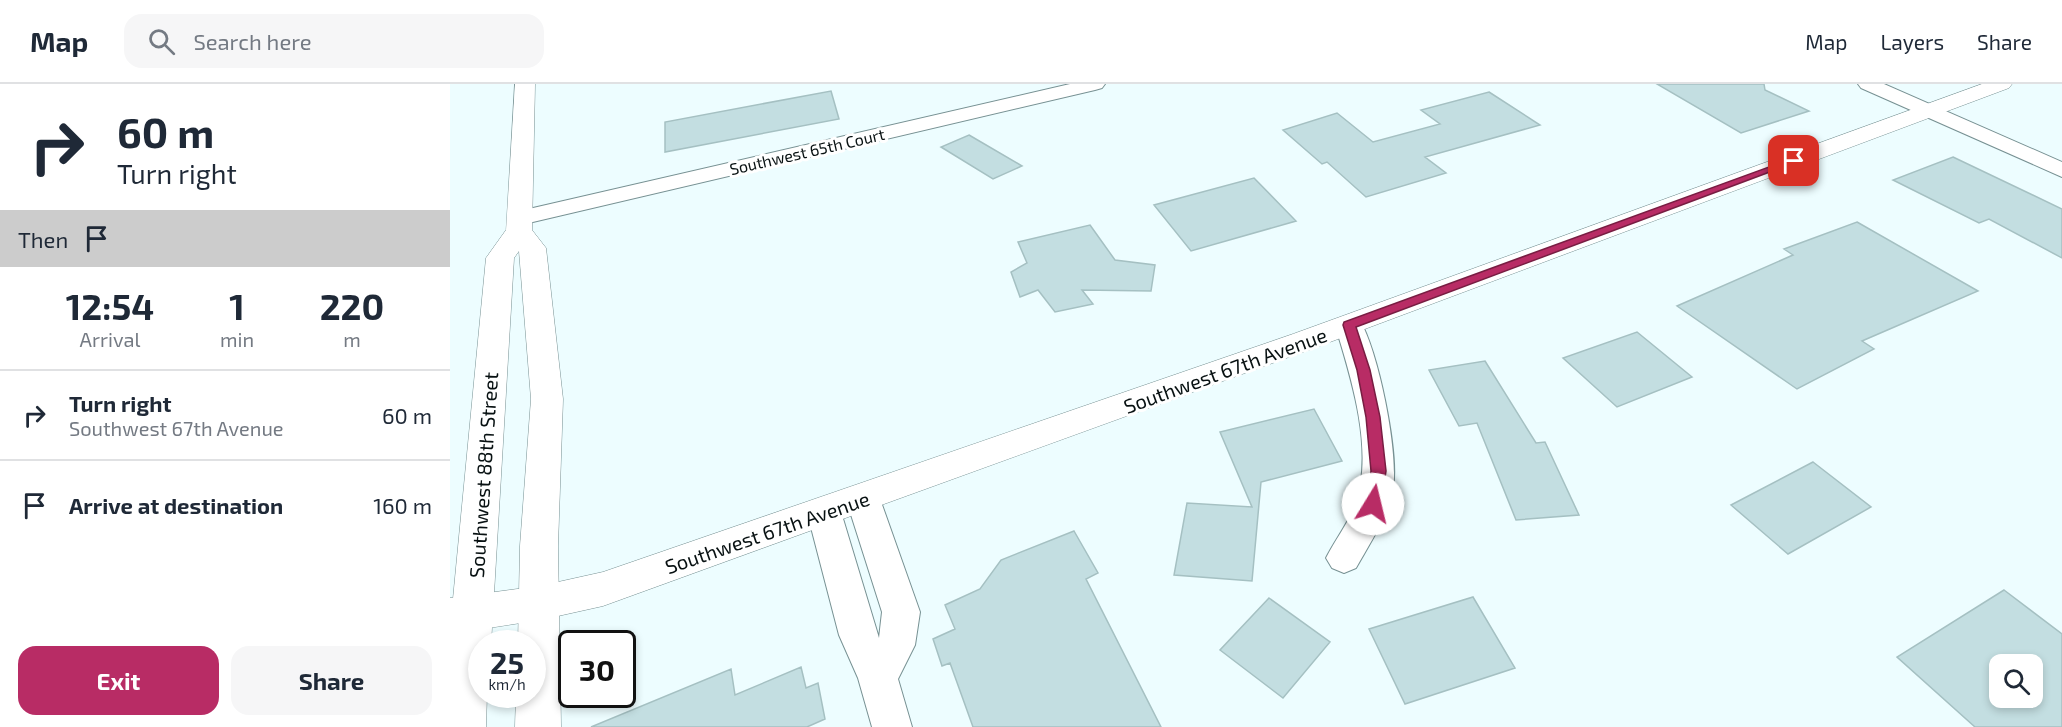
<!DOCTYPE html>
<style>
:root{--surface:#fff;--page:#f6f6f7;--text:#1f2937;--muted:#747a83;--line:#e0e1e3;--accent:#b82c65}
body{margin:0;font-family:"Exo 2",sans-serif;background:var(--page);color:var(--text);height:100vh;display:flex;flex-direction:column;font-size:22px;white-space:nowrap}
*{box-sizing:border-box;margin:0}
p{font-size:20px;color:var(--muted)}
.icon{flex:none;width:33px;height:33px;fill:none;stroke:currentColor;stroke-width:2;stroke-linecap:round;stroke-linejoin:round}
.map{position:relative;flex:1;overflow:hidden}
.drawer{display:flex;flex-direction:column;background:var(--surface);width:450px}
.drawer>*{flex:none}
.hud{background:#fff;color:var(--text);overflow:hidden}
.fabs{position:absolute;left:1539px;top:570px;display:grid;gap:12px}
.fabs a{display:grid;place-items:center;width:54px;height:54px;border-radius:12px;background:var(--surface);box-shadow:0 3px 9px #0003;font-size:30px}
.speed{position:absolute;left:18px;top:546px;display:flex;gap:12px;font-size:30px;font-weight:700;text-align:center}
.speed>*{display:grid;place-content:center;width:78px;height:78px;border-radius:50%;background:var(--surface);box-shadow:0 3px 9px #0003;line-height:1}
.speed small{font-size:15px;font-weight:400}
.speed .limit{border:3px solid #111;border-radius:9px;background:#fff;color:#111}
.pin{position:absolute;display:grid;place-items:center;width:51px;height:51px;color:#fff;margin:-26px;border-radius:12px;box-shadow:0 3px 9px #0006}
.me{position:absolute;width:66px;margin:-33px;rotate:9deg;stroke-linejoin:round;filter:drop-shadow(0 0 4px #0008)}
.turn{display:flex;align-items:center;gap:21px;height:126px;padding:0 18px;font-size:27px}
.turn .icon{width:78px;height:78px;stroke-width:2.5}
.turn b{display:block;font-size:42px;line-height:51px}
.then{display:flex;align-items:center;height:57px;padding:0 18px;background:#0003;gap:12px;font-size:22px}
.eta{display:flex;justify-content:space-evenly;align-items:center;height:102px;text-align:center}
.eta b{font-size:36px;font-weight:700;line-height:42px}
.button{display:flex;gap:12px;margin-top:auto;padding:12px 18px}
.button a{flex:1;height:69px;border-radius:18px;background:var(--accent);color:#fff;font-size:24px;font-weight:700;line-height:69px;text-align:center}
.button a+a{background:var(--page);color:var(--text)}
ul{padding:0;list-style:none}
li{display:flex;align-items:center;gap:18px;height:90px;padding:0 18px;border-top:2px solid var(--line)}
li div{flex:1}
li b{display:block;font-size:22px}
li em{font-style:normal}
header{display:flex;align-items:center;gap:36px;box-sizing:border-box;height:84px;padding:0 30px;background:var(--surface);border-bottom:2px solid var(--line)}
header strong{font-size:28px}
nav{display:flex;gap:33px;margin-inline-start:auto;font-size:21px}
.search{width:420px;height:54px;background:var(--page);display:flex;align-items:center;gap:15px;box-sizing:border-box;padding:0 21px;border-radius:18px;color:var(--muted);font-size:22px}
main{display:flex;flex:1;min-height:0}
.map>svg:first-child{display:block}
.building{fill:#c3dee1;stroke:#a5c0c2;stroke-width:1.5;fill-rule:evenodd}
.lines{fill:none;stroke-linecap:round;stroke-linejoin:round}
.minor-casing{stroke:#779193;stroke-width:2}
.tertiary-casing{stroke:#779193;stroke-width:1}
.secondary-casing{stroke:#779193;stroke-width:1}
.minor{fill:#fff;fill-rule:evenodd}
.tertiary{fill:#fff;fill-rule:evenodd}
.secondary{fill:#fff;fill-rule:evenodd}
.route{fill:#b82c65;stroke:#781d42;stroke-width:1.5}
.labels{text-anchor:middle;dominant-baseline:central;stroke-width:6;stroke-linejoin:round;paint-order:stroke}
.far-street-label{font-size:16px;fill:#081112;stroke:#fff}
.street-label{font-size:20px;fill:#081112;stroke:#fff}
</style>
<header>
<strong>Map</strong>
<div class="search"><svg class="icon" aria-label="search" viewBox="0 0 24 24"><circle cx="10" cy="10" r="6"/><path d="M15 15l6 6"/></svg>Search here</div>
<nav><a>Map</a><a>Layers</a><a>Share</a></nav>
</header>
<main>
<section class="drawer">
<div class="hud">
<div class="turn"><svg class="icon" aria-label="right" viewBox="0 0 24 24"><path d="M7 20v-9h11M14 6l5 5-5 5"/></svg><div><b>60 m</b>Turn right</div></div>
<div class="then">Then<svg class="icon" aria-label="arrive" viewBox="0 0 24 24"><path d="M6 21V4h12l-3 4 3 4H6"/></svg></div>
</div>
<div class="eta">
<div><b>12:54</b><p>Arrival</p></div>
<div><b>1</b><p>min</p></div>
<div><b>220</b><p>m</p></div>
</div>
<ul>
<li><svg class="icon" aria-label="right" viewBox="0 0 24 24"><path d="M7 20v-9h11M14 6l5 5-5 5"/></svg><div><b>Turn right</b><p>Southwest 67th Avenue</p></div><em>60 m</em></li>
<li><svg class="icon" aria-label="arrive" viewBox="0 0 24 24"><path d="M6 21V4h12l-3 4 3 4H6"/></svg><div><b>Arrive at destination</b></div><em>160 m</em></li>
</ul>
<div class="button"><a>Exit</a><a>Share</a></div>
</section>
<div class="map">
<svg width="1612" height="643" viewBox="0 0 1612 643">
<rect width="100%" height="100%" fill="#edfdff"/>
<path class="building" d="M1207,0H1314L1315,6L1359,27L1291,49Z
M381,7L389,35L215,68V38Z
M1039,8L1090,41L975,73L996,89L916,113L877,78L872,80L833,46L887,29L923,58L990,40L971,26Z
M519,51L572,82L543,95L491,63Z
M1503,73L1612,125V174L1539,135L1529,139L1443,96Z
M804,94L846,137L741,167L704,121Z
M1407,138L1528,207L1412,257L1424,265L1347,305L1227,222L1343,171L1334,165Z
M640,141L665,176L705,181L701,207L632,206L643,220L605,228L588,206L570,213L561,188L577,179L568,158Z
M1187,248L1242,293L1167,323L1113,274Z
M1035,277L1086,359L1095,358L1129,431L1066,436L1027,339L1009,342L979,286Z
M864,325L892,377L811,398L802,497L724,491L737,419L802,423L770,348Z
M1363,378L1421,423L1338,470L1281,421Z
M624,447L648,489L636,495L711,643H523L500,579L492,582L483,555L505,545L495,521L530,505L551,476Z
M1554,506L1612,550V643H1525L1447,573ZM1550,580H1582V614H1550Z
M1023,513L1065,584L955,620L919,545Z
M819,514L880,558L833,614L770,566Z
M351,583L356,604L368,599L375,635L357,643H141L281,585L285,611Z"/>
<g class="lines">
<defs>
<path id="minor" d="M620,0H655L652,4L645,6L70,141L62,139L58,134L62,129L70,127Z
M1408,0H1434L1612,78V93L1411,4Z
M899,232L909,235C928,265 949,369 943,405C937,434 920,459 906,484L894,489L882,484L876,474C885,456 898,440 905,421C925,368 901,293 885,241L889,235Z
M413,402L425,406L430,415L470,528L465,561L448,595L462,643H422L408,594L389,551L357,428L362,419L374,415L386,419L391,428L429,554L432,528L396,415L401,406Z"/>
<path id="tertiary" d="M65,0H85L82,146L96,164L113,315L108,462L111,643H65L66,610H82V560H68L70,462L81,315L69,167L64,174L41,560H32V610H37L36,643H0V546L36,174L56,146Z"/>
<path id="secondary" d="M1532,0H1562L1559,4L864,264L153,522L90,536L0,550V514L90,502L153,488L843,250Z"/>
</defs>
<use href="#minor" class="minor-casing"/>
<use href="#tertiary" class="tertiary-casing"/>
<use href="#secondary" class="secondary-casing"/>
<use href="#minor" class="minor"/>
<use href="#tertiary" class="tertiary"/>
<use href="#secondary" class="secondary"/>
</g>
<path class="route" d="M1341,75L1349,77L906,243L920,286L930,333L936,387L931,420L928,424H918L916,420L921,387L916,333L907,286L893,241L894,238Z"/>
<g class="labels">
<g class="far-street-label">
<text transform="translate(357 67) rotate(-13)">Southwest 65th Court</text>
</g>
<g class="street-label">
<text transform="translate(775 286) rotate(-20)">Southwest 67th Avenue</text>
<text transform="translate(33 391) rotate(-86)">Southwest 88th Street</text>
<text transform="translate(317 448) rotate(-19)">Southwest 67th Avenue</text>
</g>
</g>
</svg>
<div class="fabs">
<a><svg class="icon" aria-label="search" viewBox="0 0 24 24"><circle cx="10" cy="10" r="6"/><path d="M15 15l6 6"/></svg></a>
</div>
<div class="speed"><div>25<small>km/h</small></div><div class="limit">30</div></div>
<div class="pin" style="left:1344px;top:77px;background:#d93025"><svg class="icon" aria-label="arrive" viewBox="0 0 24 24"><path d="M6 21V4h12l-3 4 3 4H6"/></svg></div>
<svg class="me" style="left:923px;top:420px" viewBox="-20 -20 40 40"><circle r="19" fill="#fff"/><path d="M0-13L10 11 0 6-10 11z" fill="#b82c65"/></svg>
</div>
</main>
